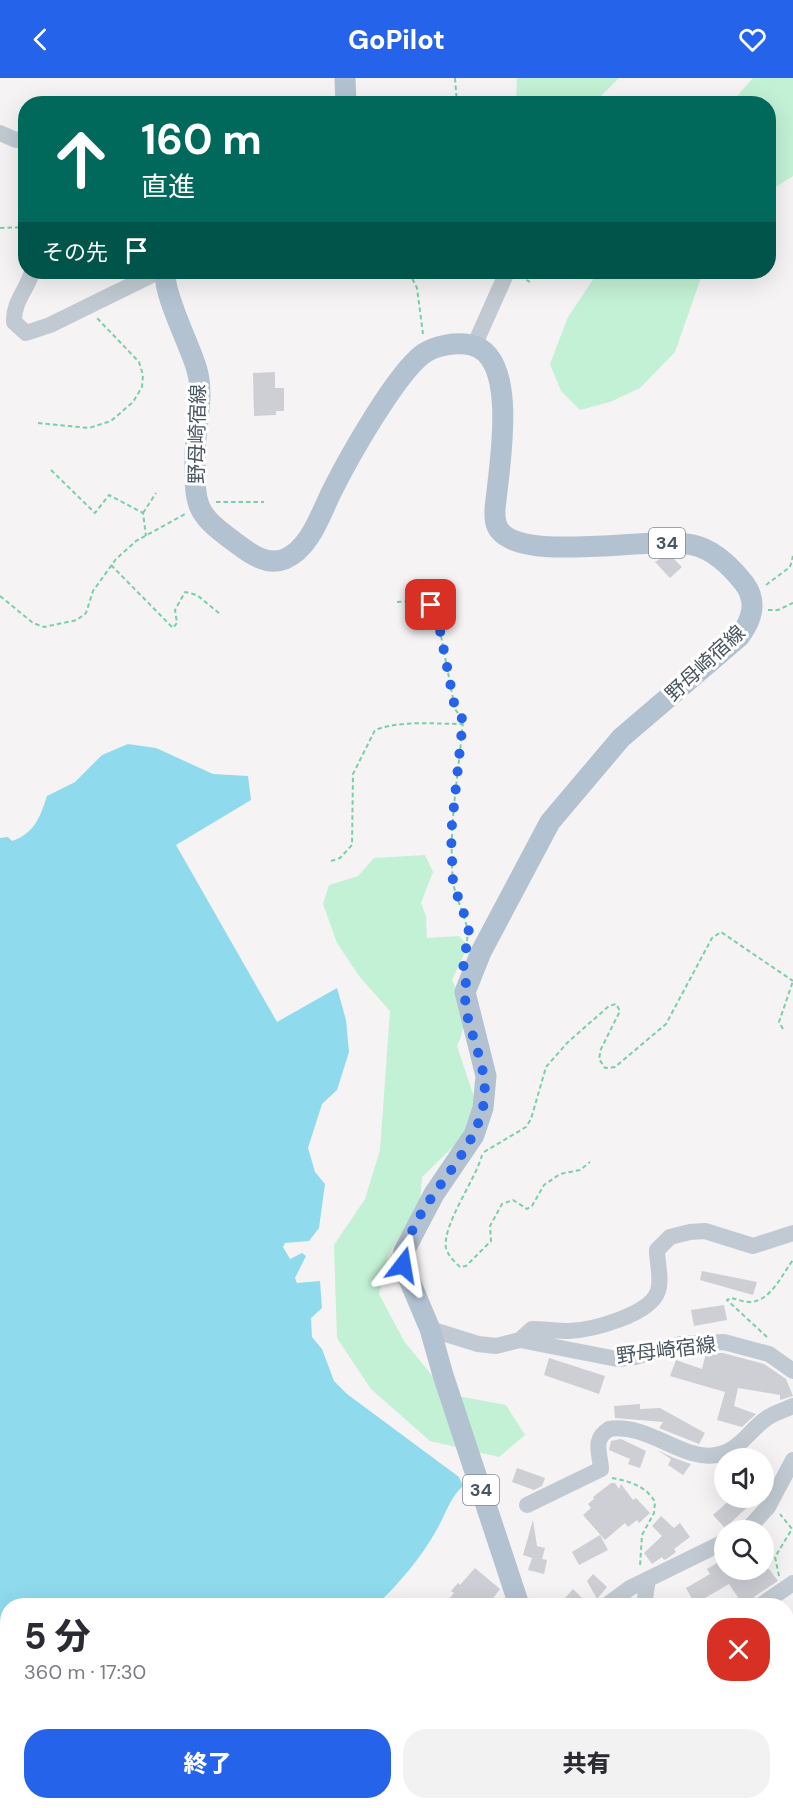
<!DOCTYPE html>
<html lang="ja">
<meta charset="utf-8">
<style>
:root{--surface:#fff;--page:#f2f2f3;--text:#2b2b33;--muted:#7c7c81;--accent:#2563eb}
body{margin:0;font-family:"DM Sans","Noto Sans JP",sans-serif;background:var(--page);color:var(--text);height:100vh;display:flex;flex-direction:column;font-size:22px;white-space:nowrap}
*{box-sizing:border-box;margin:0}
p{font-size:20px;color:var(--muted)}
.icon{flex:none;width:33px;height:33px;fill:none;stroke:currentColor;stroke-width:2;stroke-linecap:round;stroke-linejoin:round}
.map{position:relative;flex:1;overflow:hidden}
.drawer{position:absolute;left:0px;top:1520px;width:794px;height:212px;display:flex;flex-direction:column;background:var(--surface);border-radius:24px 24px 0 0;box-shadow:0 6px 24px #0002}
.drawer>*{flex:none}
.hud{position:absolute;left:18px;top:18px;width:758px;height:183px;border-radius:24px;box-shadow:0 6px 24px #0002;background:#00695c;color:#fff;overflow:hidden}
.tools{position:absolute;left:714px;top:1370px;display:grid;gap:12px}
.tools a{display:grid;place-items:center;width:60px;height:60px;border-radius:50%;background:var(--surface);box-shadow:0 6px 24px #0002;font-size:30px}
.pin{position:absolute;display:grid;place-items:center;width:51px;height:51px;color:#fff;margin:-26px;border-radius:12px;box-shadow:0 3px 9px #0006}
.me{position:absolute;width:66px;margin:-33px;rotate:14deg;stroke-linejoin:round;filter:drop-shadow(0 0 4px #0008)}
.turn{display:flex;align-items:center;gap:21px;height:126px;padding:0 24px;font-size:27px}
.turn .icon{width:78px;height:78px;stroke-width:2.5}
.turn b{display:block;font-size:42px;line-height:51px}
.then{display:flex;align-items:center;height:57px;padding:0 24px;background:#0003;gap:12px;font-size:22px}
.round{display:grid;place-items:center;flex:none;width:63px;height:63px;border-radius:24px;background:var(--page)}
.head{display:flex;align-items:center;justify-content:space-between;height:102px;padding:0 24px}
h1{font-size:36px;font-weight:800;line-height:45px}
.action{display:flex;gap:12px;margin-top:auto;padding:12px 24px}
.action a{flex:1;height:69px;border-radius:24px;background:var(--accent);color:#fff;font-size:24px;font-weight:800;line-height:69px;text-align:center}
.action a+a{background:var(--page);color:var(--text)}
header{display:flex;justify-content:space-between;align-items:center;height:78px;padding:0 24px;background:var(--accent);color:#fff;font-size:27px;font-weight:800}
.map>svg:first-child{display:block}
.green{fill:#c3f1d5}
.water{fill:#90daee}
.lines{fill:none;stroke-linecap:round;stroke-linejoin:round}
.stream{stroke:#90daee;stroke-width:4}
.building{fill:#cdcfd5}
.path{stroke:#7ad0a6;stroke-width:2;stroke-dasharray:4.5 3;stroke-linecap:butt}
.minor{stroke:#c1cad2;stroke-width:16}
.major{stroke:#b3c2d1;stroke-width:21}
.route{stroke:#2563eb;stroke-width:10;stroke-dasharray:0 18}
.labels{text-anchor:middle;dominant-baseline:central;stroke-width:6;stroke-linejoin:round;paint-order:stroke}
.shield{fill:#fff;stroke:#808990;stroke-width:1.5}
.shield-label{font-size:18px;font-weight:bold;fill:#4a5661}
.street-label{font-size:20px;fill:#4a5661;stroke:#fff}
</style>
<header><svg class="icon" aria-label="back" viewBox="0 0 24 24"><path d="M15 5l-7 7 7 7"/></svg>GoPilot<svg class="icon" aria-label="heart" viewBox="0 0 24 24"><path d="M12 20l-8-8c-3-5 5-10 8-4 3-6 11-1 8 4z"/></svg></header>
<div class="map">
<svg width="793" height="1730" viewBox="0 0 793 1730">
<rect width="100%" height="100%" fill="#f5f3f3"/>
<path class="green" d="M517,0H619L594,25L516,26Z
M753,0H793V98L768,114V26L731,25Z
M598,194H703L675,274L640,310L610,324L580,332L561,313L550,286L568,239Z
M425,777L433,794L421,825L426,838L427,860L459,858L468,868L452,902C463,926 469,944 457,968L475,1022L462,1060L422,1099L420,1124L388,1177L379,1216L404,1263L447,1316L506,1327L525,1357L499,1379L430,1363L371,1311L337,1260L334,1167L365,1121L380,1072L390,933L359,898L337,865L323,826L329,807L358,798L374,780Z"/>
<path class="water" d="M128,666L156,670L213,696L248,698L251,722L176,767L277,944L337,910L346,942L349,974L337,1012L322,1026L308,1070L315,1094L325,1106L319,1150L309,1163L285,1165L283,1169L290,1181L302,1175L306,1178L295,1200L297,1205L320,1203L322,1230L311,1240L312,1259L322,1271L334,1303L347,1316L459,1399L463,1408C450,1419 445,1438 436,1453C420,1481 400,1504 377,1527H8L7,1603L0,1592V760L8,759L12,763C35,755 40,739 47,718L75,704L102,677Z
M74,1724H168L157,1730H80Z"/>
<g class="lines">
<path class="stream" d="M350,1724L352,1730"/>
</g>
<path class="building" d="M275,294V310H284V333H276V337L254,338L253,295Z
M664,478H671L682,489L670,500L655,484Z
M702,1193L757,1204L753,1217L700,1202Z
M724,1227L727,1242L694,1248L691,1232Z
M706,1275H723L764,1286L786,1301L793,1318L780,1322V1317L738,1310L734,1328L756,1336L742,1349L717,1342L725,1314L670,1298L676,1282L702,1291Z
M549,1280L605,1298L599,1316L544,1297Z
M640,1326V1331L660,1330L705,1355L699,1366L659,1350L663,1344L615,1340L614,1328Z
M621,1361L646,1373L640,1390L628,1386L630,1381L609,1372L611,1363Z
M657,1372L674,1380L691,1386L683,1397L668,1387L671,1381Z
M517,1390L545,1400L542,1408L534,1412L512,1404Z
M611,1405H615L619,1411L621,1406L633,1422L636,1420L650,1435L639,1445L637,1442L628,1449L625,1445L605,1462L583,1437L591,1430L588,1426L594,1421L593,1419Z
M733,1419H758L725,1450L713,1437Z
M661,1438L674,1450L680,1445L690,1459L674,1471L676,1474L668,1480L664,1482L662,1479L652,1486L644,1475L662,1458L652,1448Z
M533,1442L537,1468L545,1470L542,1481L547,1482L544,1496L528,1492L532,1480L523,1477Z
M600,1457L608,1472L579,1487L572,1474Z
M724,1481V1491H769L778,1503L755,1518L750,1527H743L729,1506L695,1526L686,1510L710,1496L707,1491Z
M475,1490L500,1511L488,1527H444L454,1515L451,1513L458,1505L460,1507Z
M593,1496L607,1509L597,1521L587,1503Z
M573,1511L589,1527H573L565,1520Z"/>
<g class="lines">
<path class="path" d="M455,0L457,26
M743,26V25
M0,150L26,149
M409,194L417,210L423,256
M520,198L530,204
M38,345L89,350L111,343L133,324L142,309L143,297L139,284L97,240
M51,392L95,435L109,417L143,435L146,458
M216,424H264
M143,435L156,415
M111,487L173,550L177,545L175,532L185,514L197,517L220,536
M766,507L790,489L793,478
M0,518L33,545L44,549L77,542L86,535L93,513L116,481L136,463L185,436
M397,524L416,523L431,527L437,537L455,631L463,642C459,695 448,748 453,802C455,824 470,841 467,863
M768,532H778L793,525
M331,783L340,780L352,767L353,696L375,652C402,642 434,646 463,646
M783,951L779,944L793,903
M484,1074L526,1049L531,1041L546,989L568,964L609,928L616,926L620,933L601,971L599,981L605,990L615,989L666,946L712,860L721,854L793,903
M482,1077C476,1101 442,1147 446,1170C448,1178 455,1184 460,1189L466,1188L491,1163L490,1148L502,1126L513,1122L527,1131L532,1128L544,1107L560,1096L580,1092L590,1084
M767,1259L727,1222L731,1220C737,1221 743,1224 749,1224C771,1224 782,1196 793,1182
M612,1400C629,1403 646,1408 655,1424L654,1435L642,1457L640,1488
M779,1498L775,1479L792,1451L780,1436
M786,1643L793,1642"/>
<path class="minor" d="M0,55L16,62L26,60
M32,194C27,212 13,224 14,244L26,255L50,247L158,194
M474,268L507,194
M430,1251L478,1266L496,1268L520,1262L617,1281L635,1279L681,1266L724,1264L769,1276L793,1293
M520,1262L532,1251C544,1251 556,1253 569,1253C592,1252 650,1237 658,1213C662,1201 657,1185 657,1172L670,1159L690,1154L705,1153L753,1168L793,1155
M527,1427L601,1391C600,1374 592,1362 609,1351C649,1345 682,1383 716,1377C740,1373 749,1352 767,1340C775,1334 785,1332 793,1328
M747,1452L768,1429L793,1382
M607,1527L630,1510L724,1464
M644,1527L648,1501
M761,1527L793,1505
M786,1683L793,1697L786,1701
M478,1724L480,1730
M530,1724L532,1730
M685,1724L691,1730
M763,1724L767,1730
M180,1730L188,1724"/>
<path class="major" d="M345,0L346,26
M166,194C161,212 191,269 197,292C205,320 194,353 195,382C195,427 195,435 232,462C247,473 265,489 285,481C311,470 321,434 333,411C349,379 396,296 423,276C436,267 456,264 471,267C521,278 498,395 495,431C495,438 494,446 500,453C526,485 650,458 693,467C713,471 732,490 744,505C758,524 752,542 739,559L621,660L550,744L481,874L465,914L486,998L483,1030L474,1057L434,1116L404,1173L403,1187L430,1251L443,1297L519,1527
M583,1724L585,1730"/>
</g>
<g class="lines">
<path class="route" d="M403,1187C407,1129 471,1086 483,1029C493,986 457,941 467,907L462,898L469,850L453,805L451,756L463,642L455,630L437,537L431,527"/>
</g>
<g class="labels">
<g class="shield">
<rect x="649" y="450" width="36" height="30" rx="4.5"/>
<rect x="463" y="1397" width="36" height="30" rx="4.5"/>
</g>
<g class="shield-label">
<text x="667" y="465">34</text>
<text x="481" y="1412">34</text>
</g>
<g class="street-label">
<text transform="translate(197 356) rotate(-89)">野母崎宿線</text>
<text transform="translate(705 585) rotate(-43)">野母崎宿線</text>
<text transform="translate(666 1272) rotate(-7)">野母崎宿線</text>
</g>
</g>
</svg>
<div class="tools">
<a><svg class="icon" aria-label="sound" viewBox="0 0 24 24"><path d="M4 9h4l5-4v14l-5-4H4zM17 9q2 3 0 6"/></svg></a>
<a><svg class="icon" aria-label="search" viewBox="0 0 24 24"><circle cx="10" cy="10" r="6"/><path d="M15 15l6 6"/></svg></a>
</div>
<div class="pin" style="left:431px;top:527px;background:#d93025"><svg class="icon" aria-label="arrive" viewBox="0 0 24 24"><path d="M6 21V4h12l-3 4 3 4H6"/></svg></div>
<svg class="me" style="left:403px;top:1187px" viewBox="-20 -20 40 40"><path d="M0-17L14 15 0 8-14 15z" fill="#2563eb" stroke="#fff" stroke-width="4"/></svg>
<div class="hud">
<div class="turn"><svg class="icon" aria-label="ahead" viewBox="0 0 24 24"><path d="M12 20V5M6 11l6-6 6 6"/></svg><div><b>160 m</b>直進</div></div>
<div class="then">その先<svg class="icon" aria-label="arrive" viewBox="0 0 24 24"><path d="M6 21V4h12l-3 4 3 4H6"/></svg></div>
</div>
<section class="drawer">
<div class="head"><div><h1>5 分</h1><p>360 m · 17:30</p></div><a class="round" style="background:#d93025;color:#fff"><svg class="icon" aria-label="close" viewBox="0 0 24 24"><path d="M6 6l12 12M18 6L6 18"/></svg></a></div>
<div class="action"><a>終了</a><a>共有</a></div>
</section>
</div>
